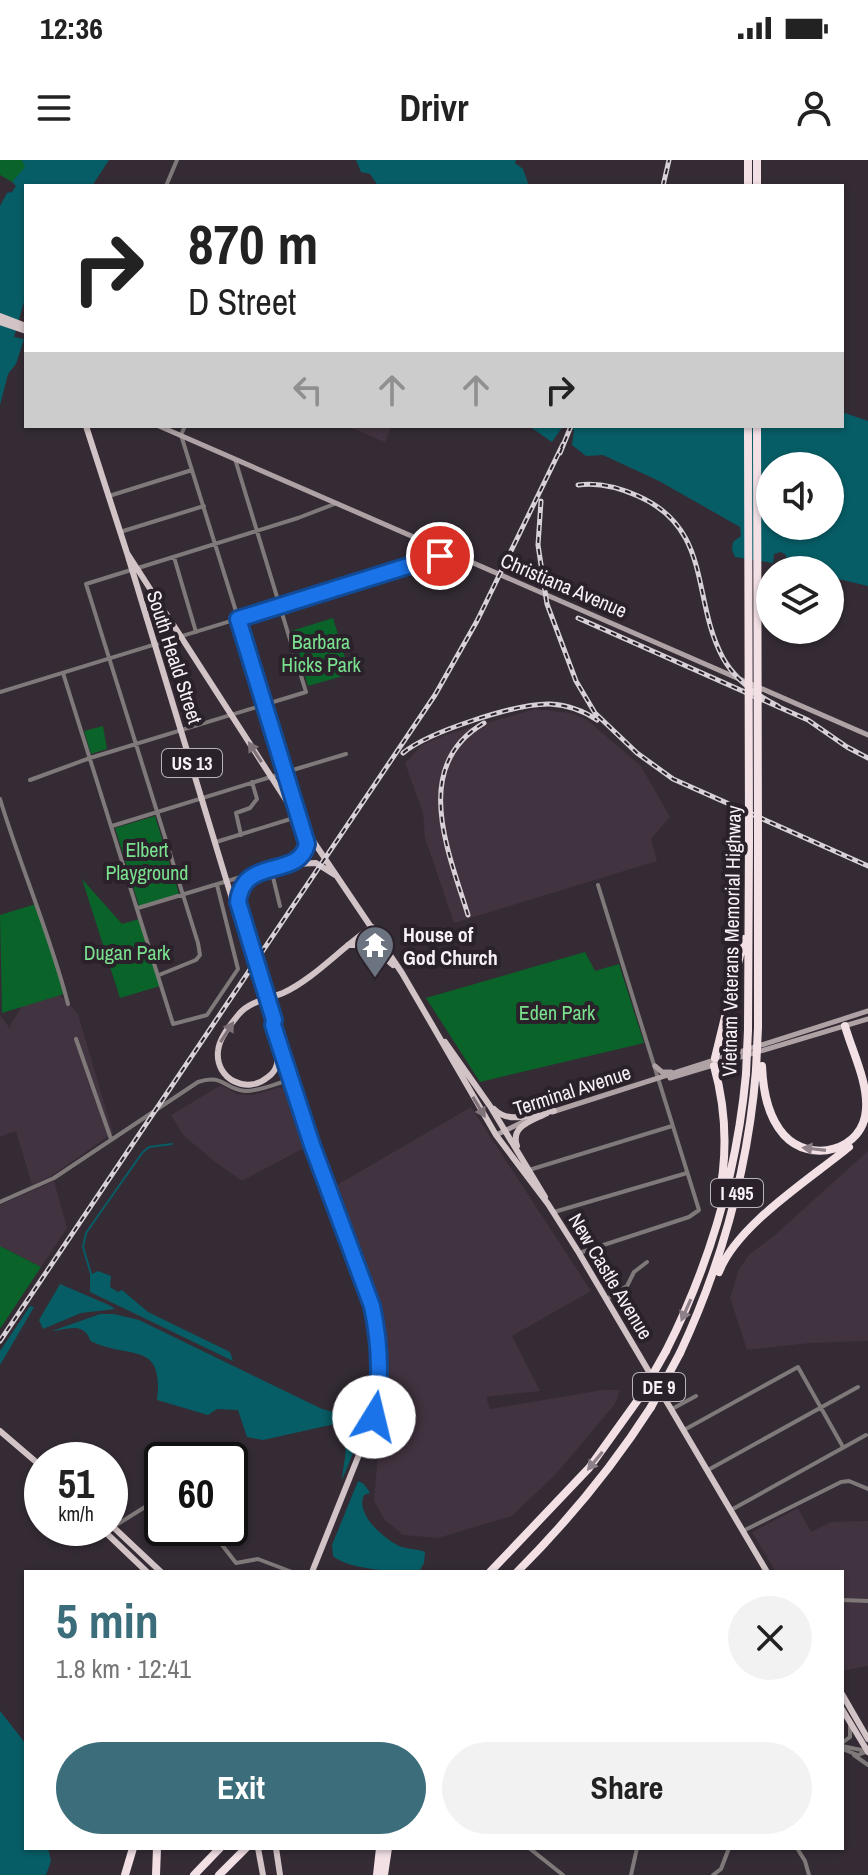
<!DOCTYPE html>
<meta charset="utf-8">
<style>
:root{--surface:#fff;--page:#f2f2f2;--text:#222;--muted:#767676;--accent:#3b6d7a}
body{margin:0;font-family:"Archivo Narrow",sans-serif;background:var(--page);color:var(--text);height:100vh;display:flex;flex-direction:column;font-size:30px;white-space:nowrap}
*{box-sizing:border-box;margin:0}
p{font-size:26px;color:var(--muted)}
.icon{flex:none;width:44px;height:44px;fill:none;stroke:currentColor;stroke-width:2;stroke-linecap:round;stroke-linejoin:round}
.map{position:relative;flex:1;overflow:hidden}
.side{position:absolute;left:24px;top:1410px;width:820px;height:280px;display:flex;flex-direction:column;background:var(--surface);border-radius:0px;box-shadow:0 2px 6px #0004}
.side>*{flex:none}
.guide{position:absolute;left:24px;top:24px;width:820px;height:244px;border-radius:0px;box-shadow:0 2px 6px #0004;background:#fff;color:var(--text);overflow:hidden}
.fabs{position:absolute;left:756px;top:292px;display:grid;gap:16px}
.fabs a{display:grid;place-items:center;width:88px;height:88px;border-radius:50%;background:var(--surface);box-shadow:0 2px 6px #0004;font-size:40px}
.speed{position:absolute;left:24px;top:1282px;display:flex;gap:16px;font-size:40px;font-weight:700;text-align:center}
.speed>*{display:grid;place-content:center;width:104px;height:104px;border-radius:50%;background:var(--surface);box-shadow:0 2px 6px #0004;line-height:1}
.speed small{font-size:20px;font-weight:400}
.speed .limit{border:4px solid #111;border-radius:12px;background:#fff;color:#111}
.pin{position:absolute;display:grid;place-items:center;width:68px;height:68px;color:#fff;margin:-34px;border:4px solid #fff;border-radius:50%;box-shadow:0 2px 8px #0007}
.me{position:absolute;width:88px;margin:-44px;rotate:9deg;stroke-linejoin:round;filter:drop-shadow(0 0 6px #0008)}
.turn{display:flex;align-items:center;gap:28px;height:168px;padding:0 32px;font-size:36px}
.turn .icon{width:104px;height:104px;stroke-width:2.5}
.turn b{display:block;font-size:56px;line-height:68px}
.lanes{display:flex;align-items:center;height:76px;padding:0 32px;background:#0003;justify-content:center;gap:40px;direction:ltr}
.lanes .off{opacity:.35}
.round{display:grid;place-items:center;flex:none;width:84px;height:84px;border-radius:42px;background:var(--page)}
.headline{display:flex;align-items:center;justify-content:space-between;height:136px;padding:0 32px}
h1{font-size:48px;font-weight:800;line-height:60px;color:var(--accent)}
.action{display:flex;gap:16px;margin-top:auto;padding:16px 32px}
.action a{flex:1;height:92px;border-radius:48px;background:var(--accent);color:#fff;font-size:32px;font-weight:800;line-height:92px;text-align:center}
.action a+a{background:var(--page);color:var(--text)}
.status{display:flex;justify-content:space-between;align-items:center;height:56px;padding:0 40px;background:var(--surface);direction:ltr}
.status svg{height:22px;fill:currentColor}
header{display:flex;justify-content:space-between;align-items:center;height:104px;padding:0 32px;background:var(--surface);font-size:36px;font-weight:800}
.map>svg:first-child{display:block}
.built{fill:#413340}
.green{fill:#0a6329}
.water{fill:#075d66;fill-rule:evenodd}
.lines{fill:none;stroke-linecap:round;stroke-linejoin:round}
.stream{stroke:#075d66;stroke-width:2}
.minor{stroke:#80797a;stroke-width:4}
.tertiary{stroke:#80797a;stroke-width:4}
.secondary{stroke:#aea2a5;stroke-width:5}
.primary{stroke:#d2c3c6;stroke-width:6}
.motorway{stroke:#f2e0e5;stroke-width:8}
.rail-casing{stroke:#d8d1d7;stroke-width:5}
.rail{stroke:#2a212a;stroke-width:2;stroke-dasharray:6;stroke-linecap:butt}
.primary-bridge{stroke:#d2c3c6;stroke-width:6}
.motorway-bridge{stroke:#f2e0e5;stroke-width:8}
.oneway{fill:#7e7278}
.oneway2{fill:#8e8088}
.route-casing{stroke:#114b97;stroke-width:20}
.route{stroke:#1a73e8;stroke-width:14}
.labels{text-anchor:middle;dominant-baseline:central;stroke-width:8;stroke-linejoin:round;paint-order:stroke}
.shield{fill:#2a212a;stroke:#bab3ba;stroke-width:2}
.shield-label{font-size:18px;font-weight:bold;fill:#f8f2f7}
.street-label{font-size:20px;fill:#f8f2f7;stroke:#2a212a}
.park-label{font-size:20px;fill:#7ae28f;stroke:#2a212a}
.poi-label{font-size:20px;font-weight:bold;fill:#f8f2f7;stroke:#2a212a;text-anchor:start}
</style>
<div class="status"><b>12:36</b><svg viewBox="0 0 49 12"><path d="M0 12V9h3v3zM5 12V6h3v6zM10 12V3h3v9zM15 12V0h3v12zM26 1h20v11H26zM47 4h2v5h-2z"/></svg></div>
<header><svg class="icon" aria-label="menu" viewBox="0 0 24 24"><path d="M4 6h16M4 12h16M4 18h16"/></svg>Drivr<svg class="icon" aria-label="person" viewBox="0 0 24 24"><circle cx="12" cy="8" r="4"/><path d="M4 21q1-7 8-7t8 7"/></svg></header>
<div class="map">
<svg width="868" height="1715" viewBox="0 0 868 1715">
<rect width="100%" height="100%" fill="#342b34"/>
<path class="built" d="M346,266H392L385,282Z
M535,549L571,553L586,559L641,606L670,657L651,679L657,701L454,763L425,678L423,653L405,603L422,585L445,575Z
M54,828L78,854L113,973L51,1016L32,1025L16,971L0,977V855L11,870L10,865L29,836Z
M221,925L237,934L252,935L281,927L286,931L304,988L242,1021L214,1001L183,975L171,955Z
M471,947L591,1131L512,1176L540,1231L486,1237L490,1249L602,1230H620L615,1244L556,1314L512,1356L438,1378L403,1375L384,1359L374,1341L387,1185L369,1116L337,1025Z
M868,991V1181L810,1183L747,1190L730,1138L739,1109L749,1095L776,1074Z
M54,1021L67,1068L41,1107L0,1086V1045Z
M798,1348L811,1372L831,1362L868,1361V1506L842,1511V1412H776L752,1372Z"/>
<path class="green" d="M0,0H22L26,7L12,22L0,15Z
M333,458L350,514L308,526L291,471Z
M103,566L107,589L91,594L84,571Z
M155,656L179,734L139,746L115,668Z
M82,719L122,764L139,759L160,826L120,838Z
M36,744L64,834L2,853L0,755Z
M585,792L595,811L619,804L644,883L480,922L426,838Z
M0,1086L41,1107L0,1169Z"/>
<path class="water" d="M22,0H109L92,26H26V135L14,177L24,179L16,204L8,214L0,245V46L7,33L12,32L16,26L12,22L25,7Z
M356,0H516L515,3L523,9L529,26H378L370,14L361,12Z
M842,252L868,261V426L830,417V410H788L786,395L781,392L774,394L773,403L735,397L732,390L733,382L741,376L740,367L659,321L603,295L586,296L572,285L574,270L567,266L561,269L552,282L529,266H842ZM770,306H830V366H770Z
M98,1111L111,1116L110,1127L118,1132L122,1130L148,1152L230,1192L233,1201L90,1132V1115Z
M60,1124L109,1145L115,1149L81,1153L43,1169L39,1160Z
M30,1146L34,1147L0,1205V1191Z
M100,1154H114L139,1160L322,1249L349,1256L353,1260L263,1280L247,1277L238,1250L217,1249L208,1255L157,1240C164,1182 133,1199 95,1183C88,1180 91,1180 87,1174C79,1163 64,1170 52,1171Z
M359,1267V1279L342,1320C343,1301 350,1289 341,1270Z
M358,1321L364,1324L370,1333L364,1335C355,1354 383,1378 399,1386C408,1390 416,1388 425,1392L424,1403L419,1412C398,1412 349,1410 333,1396L332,1385Z
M0,1551L26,1584V1688H48L51,1701L46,1715H0Z"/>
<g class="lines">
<path class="stream" d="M91,1114L83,1087L86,1073L142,993L149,987L172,984"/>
<path class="minor" d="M166,26L177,0
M185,266L181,275L297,647V657L216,682
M109,336L192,310
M120,372L204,346
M174,397L196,472
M138,408L298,358L337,343
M131,410L86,424L198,783L200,795L196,800L159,815
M63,513L173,864L207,855L238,809L217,725
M286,612L346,594
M30,620L90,598L306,532L235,299
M0,639C21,708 50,774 68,844
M112,666L277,615L284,604
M241,675L236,653L250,648L257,639L252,622
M271,709L280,746
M138,748L254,713
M76,879L111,979
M529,1010L672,966
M0,1042L54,1018L198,922C223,913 225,930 246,931C260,931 277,923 290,920
M554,1052L687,1013
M579,1093L689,1057L699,1050L598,725
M607,1139L627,1126L634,1112L647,1102
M672,1249L696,1236
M684,1270L798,1207L843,1287
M708,1310L858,1227
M731,1350L866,1275
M209,1368L236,1403L258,1399L292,1412
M743,1371L841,1322L849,1321L868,1329
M105,1372L145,1347L162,1343
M842,1440L868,1441
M529,1688L563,1715
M797,1688L805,1701L809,1715
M631,1715L637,1688
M713,1715L721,1709L729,1688"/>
<path class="tertiary" d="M0,532L429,400L448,391
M842,1583L850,1577V1566
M842,1586L866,1591
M842,1589L858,1595L868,1591
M854,1595L868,1605"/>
<path class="secondary" d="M159,266L868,575
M655,906L662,912H671
M670,918L868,859
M552,952L868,851
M496,975L531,958"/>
<path class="primary" d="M0,156L26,166
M0,162L26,171
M86,266L127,393L236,752
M127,393L297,657L402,813L496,975L548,1044L579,1093L767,1412
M294,704L316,703L335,715
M240,750C226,692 324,722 304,672
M348,785H370L393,805
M270,862L312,985L361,1112L377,1169L380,1216L374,1257L312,1412
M445,882L490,946L545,1037
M278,890C278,901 278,910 268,917C247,935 215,919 218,891C219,878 231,864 239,854C250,841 268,839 283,833C314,819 343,786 372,767
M494,949C511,966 533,952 554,951
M517,986C510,966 532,961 547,953
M0,1271L42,1307
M110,1364L161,1412
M101,1368L147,1412
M842,1534L868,1579
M842,1549L868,1592
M258,1688L263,1715
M276,1688L280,1715"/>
<path class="motorway" d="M748,0V26
M757,26V0
M758,680V867
M748,870L749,681
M715,898L744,779
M714,906C727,952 728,995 718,1042
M762,906C763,930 767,956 784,975C810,1004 864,991 866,949C868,922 852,891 845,866
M719,1112C737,1065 810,1019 849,987
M666,1191C710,1104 737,1011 746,914
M680,1193C722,1103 748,1009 756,910
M490,1412L589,1308L640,1237
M517,1412C568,1361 612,1308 651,1247
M125,1715L133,1688
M156,1715L157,1688
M194,1715L220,1688
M219,1715L246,1688
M377,1715L380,1688
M384,1715L388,1688"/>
<defs>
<path id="rail" d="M663,26L669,0
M560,293L571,266
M578,325C599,322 618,327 638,336C713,369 691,439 723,498C736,521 756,535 778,546
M541,341L538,385L547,444L576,521L595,553L637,593L673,619L868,706
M578,458L808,560L847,587L868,598
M403,593C428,572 517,543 550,544C567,545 584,551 597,560
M468,755C449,693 410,606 484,563
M0,1181L435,535L477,461L563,284"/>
</defs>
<use href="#rail" class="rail-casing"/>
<use href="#rail" class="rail"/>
<path class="primary-bridge" d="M240,750L274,860
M236,752L270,862"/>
<path class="motorway-bridge" d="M748,266L749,681
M757,266L758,680
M756,910L758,867
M746,914L748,870
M640,1237L666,1191
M651,1247L680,1193"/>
</g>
<defs><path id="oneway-solid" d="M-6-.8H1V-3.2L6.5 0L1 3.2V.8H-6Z" transform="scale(2)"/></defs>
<g class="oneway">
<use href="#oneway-solid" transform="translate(255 592) rotate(-123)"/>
<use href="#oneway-solid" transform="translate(227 872) rotate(-57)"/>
<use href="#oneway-solid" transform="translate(479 947) rotate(59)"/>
</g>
<g class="oneway2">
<use href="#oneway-solid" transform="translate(814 989) rotate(-173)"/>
<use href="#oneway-solid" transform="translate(686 1150) rotate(114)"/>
<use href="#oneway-solid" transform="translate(595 1301) rotate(129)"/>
</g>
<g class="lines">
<defs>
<path id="route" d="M374,1257C382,1219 380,1183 372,1146L312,985L273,865L274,860L238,742C243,695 299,720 307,684L238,459L440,396"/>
</defs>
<use href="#route" class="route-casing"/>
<use href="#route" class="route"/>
</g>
<defs>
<symbol id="temple-pin" viewBox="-11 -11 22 30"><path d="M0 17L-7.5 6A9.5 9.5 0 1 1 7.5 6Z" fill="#6b7280" stroke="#2a212a"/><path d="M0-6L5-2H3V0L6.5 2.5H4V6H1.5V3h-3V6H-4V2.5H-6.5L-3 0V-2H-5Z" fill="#fff"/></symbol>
</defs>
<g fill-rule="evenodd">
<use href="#temple-pin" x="353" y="763" width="44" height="60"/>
</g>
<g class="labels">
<g class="shield">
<rect x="162" y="589" width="60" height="28" rx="6"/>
<rect x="711" y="1019" width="52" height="28" rx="6"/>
<rect x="633" y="1213" width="52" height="28" rx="6"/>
</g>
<g class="shield-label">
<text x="192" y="603">US 13</text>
<text x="737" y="1033">I 495</text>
<text x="659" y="1227">DE 9</text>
</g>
<g class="street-label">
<text transform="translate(564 425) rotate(23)">Christiana Avenue</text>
<text transform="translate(175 497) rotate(72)">South Heald Street</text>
<text transform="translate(731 781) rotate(-89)">Vietnam Veterans Memorial Highway</text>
<text transform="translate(572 930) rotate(-18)">Terminal Avenue</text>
<text transform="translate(611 1116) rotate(59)">New Castle Avenue</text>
</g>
<g class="park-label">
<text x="321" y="481">Barbara<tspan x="321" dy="23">Hicks Park</tspan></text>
<text x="147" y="689">Elbert<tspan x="147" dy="23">Playground</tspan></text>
<text x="127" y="792">Dugan Park</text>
<text x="557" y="852">Eden Park</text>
</g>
<g class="poi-label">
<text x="403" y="774">House of<tspan x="403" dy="23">God Church</tspan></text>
</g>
</g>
</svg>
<div class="fabs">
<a><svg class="icon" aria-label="sound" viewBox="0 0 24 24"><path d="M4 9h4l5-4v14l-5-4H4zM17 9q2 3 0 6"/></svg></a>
<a><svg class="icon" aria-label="layers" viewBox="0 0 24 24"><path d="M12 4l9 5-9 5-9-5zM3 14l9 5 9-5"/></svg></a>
</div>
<div class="speed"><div>51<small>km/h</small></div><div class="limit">60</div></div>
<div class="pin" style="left:440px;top:396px;background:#d93025"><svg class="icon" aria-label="arrive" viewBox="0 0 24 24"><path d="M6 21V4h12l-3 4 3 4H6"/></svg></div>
<svg class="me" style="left:374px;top:1257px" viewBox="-20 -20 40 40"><circle r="19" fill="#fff"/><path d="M0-13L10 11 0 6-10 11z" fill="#1a73e8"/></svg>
<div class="guide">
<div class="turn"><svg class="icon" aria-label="right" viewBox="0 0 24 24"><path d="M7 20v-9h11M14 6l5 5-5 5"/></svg><div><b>870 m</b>D Street</div></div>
<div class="lanes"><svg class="icon off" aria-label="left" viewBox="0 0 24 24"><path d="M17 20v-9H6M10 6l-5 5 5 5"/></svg><svg class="icon off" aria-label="ahead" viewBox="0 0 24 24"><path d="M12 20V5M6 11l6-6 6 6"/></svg><svg class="icon off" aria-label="ahead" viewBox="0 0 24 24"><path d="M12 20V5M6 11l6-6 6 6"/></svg><svg class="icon" aria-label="right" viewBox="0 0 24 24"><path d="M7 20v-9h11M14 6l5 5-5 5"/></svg></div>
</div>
<section class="side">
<div class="headline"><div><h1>5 min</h1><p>1.8 km · 12:41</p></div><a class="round"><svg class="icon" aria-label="close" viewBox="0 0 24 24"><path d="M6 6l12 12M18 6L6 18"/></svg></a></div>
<div class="action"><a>Exit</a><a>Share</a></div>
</section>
</div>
